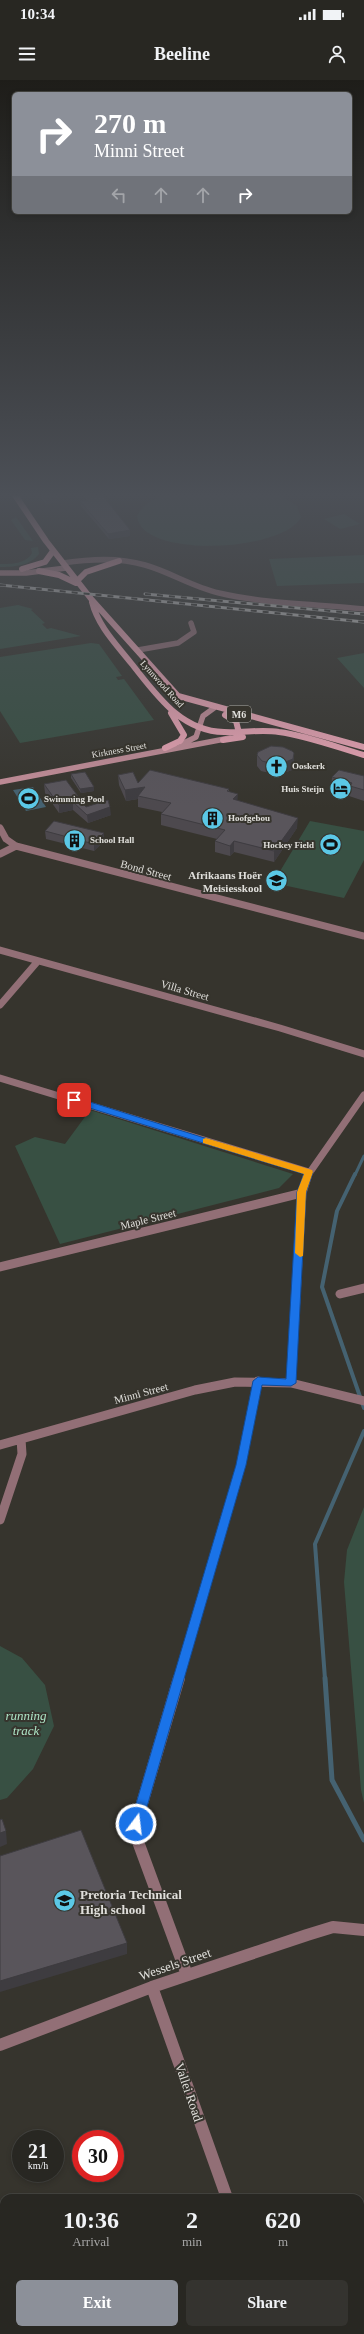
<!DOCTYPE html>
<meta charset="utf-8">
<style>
:root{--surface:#282722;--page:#34332f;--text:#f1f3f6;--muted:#a5a5a5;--line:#444440;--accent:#8c9099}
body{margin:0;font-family:"Times New Roman",serif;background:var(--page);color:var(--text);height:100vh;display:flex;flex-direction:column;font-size:15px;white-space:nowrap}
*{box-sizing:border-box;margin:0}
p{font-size:13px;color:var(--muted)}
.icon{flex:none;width:22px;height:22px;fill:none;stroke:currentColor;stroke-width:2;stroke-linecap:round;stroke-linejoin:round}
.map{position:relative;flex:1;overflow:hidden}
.side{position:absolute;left:0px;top:2114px;width:364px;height:140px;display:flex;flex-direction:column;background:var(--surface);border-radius:12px 12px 0 0;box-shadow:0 2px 6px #0003,0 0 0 1px var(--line)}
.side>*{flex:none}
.guide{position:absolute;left:12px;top:12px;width:340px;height:122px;border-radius:6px;box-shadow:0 2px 6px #0003,0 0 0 1px var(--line);background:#8c9099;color:#fff;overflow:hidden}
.speed{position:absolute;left:12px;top:2050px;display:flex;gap:8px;font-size:20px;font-weight:700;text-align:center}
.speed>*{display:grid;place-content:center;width:52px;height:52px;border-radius:50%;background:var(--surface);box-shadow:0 2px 6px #0003,0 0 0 1px var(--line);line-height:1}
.speed small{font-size:10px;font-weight:400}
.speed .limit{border:6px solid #d22;background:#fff;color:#111}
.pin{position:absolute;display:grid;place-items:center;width:34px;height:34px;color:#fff;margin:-17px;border-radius:8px;box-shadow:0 2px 6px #0006}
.me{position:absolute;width:44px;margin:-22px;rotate:15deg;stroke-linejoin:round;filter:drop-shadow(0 0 3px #0008)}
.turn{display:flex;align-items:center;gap:14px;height:84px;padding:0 16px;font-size:18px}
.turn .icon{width:52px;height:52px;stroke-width:2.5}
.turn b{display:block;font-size:28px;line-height:34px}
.lanes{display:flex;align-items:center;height:38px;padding:0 16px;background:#0003;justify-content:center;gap:20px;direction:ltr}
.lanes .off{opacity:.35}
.eta{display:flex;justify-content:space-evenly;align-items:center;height:68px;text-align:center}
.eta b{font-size:24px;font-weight:700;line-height:28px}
.cta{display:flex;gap:8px;margin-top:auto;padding:8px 16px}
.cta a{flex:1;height:46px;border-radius:6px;background:var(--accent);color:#fff;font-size:16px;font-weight:700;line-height:46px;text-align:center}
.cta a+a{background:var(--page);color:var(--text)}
.status{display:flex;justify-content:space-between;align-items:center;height:28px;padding:0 20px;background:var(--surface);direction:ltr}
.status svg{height:11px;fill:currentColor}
header{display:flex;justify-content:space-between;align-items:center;height:52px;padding:0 16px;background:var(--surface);font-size:18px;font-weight:700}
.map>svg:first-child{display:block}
.green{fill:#385043}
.water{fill:#456271}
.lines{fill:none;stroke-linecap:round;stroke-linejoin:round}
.stream-far2{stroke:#456271;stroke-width:3}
.stream-far1{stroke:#456271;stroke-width:4}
.stream{stroke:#456271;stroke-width:5}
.street-far3{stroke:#926f76;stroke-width:5.5}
.street-far2{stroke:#926f76;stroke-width:7}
.street-far1{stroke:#926f76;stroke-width:9}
.street{stroke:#926f76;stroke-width:12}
.secondary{stroke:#c68f9a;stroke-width:5.5}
.primary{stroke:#efa7b7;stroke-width:6}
.rail-casing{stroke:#c6c4c0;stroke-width:3}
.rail{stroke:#36342d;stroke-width:2;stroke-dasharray:6;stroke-linecap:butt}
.wall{fill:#4d494e}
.shaded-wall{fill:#3e3c40}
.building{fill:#59555b;stroke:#3e3c40}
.route{fill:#1a73e8;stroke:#114b97}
.slow{fill:#f59e0b}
.labels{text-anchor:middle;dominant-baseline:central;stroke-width:4;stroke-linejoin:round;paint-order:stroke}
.far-street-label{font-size:9px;fill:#e0dfdb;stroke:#36342d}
.far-poi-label{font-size:9px;font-weight:bold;fill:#e0dfdb;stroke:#36342d;text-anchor:start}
.shield{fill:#36342d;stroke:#adaca7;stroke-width:1}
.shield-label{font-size:10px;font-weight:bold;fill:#e0dfdb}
.street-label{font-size:11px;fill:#e0dfdb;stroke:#36342d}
.poi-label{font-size:11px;font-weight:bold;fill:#e0dfdb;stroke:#36342d;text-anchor:end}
.near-park-label{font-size:13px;font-style:italic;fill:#ace4c5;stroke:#36342d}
.near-poi-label{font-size:13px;font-weight:bold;fill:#e0dfdb;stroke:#36342d;text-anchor:start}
.near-street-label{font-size:13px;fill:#e0dfdb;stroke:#36342d}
</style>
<div class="status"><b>10:34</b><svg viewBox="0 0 49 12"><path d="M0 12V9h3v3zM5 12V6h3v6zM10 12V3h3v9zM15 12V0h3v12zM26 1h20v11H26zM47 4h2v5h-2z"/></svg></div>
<header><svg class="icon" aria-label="menu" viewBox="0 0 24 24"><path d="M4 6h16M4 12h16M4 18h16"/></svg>Beeline<svg class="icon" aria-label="person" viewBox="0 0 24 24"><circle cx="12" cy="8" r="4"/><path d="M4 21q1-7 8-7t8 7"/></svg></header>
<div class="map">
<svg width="364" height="2254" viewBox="0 0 364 2254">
<rect width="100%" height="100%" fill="#36342d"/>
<path class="green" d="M173,412H276L297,426L301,437C286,471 141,480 137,436C145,421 158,417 173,412Z
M344,434L360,444L340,449L324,439Z
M16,437L33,461L25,460L11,440Z
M38,467L39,474C30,486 13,487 0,487V484C11,484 26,484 32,473L31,468Z
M364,475V503L277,506L269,479Z
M18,525L33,529L31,530L45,543L42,544L47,549L51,548L81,556L0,569V528Z
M91,563L99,564L122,596L116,597L118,600L124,599L154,640L20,663L0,631V577Z
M364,573V608L337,578Z
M310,741L364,751V780L344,818L273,803Z
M90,1030L293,1094L279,1108L60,1164L15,1066L35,1057L65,1064Z
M364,1427V1723L361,1710L344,1502L347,1470Z
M0,1566L22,1578L45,1605L54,1646L33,1689L7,1718L0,1720Z"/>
<path class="water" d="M33,707L46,727L26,731L13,710Z"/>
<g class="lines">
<path class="stream-far2" d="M355,1095L364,1076"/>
<path class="stream-far1" d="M355,1094L337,1131L322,1207L364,1328
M325,1599L315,1464L364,1351"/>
<path class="stream" d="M325,1598L332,1700L364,1760"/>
<path class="street-far3" d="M63,483C90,479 118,477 145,485C170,492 193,507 219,513C266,524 316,524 364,529
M138,570L178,563L194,552L191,543"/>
<path class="street-far2" d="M0,748L6,759L16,766L364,856
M0,774L16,766
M0,870L280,948L364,974
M0,925L38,881
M0,998L309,1092
M308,1095L364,1015"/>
<path class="street-far1" d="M0,1187L302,1113
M340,1214L364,1208
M291,1303L302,1113L308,1094
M0,1365L195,1310L235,1302L291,1303L364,1321
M0,1440L22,1374L21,1359
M179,1599L241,1385L258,1301"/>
<path class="street" d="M179,1598L136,1744L137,1759L187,1895
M152,1907L227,2118
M0,1965L152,1907L307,1855L333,1847L364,1850
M274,2250L275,2254"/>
<path class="secondary" d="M0,493H26L66,488
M182,664L196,657L203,636L214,628
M0,702L230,658"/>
<path class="primary" d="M13,412L46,461L92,520L178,616L364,667
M22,489L45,482L53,471
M39,491L59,495L76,503
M77,501L86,492L119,481
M92,522C98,546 116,564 131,583C156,614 180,651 224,652C243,653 261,649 279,652C308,656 336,667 364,675
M225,635L236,641L239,653
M223,660L243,657
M165,668L180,661L184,655L171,633"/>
<defs>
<path id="rail" d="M0,505L364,542
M145,514L364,534"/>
</defs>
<use href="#rail" class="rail-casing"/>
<use href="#rail" class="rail"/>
</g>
<path class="wall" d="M38,412H56L59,422L46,424Z
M81,412H100L130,456L109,459L81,426L80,421L87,420Z
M294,673V684L292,690L278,695L261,691L257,686V675Z
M71,694L94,711L81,713L71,698Z
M118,695L138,703L229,709V712L238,721L297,748L274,782L234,772L230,776L215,772V761L217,759L161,745V734L162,732L138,727V719L126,721L119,705Z
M364,696V721L349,716V713L331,708L332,697Z
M44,704L86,727L111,735L88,743L73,730L59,733L45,713Z
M45,751L104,761L94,771L46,759Z"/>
<path class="shaded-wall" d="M59,416V422L46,424L45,418Z
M130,450V456L109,459L108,454Z
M294,673V684L292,690L278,695V685Z
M94,707V711L81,713L80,709Z
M145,707L138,716V719L126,721L125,710Z
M238,714L237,725L233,719Z
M73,722V730L59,733V725Z
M110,727L111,735L88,743L87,735Z
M298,738L297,748L274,782V771Z
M104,753V761L94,771V764Z
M234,761V772L230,776V766Z
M6,1751L7,1764L0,1767V1753Z
M127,1863V1874L0,1912V1901Z"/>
<path class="building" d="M41,412H56L59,416L45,418Z
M85,412H100L130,450L108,454L80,421L91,419Z
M271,666L283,667L292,671L294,673L293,679L278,685L262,681L257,675L258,672Z
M150,690L229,709L227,711L238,714L233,719L298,738L274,771L234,761L230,766L215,761L225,750L161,734L171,723L138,716L145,707L125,710L118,695L133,692L138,703Z
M339,690L364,696V710L350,706L352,703L332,697Z
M85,692L94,707L80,709L71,694Z
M66,700L86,727L108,720L110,727L87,735L73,722L59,725L44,704Z
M54,741L104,753L94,764L45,751Z
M2,1739L6,1751L0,1753V1740Z
M81,1750L127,1863L0,1901V1776Z"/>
<linearGradient id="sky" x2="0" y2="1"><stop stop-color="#1e1d19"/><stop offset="0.57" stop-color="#4c5057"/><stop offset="1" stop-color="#4c5057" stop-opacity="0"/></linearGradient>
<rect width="364" height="728" fill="url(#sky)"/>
<path class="route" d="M74,1017L313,1092L306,1112L296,1303L291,1306L262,1305L246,1385L142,1744L140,1748L136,1749L132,1748L130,1744L236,1385L253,1301L258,1297L286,1299L297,1112L304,1094L70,1022L69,1020Z"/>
<path class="slow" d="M206,1058L312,1090L313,1092L306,1112L303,1176L300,1177L295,1173L297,1112L304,1094L203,1063V1059Z"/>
<defs>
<symbol id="church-disc" viewBox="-11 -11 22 22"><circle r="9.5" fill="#5bc8e6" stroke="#36342d"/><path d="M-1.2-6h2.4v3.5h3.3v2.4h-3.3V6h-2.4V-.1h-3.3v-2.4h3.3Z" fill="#111"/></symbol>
<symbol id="hotel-disc" viewBox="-11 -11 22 22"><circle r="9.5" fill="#5bc8e6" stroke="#36342d"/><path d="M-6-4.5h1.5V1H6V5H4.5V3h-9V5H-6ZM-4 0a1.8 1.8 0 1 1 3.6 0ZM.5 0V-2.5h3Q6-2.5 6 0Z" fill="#111"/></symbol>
<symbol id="stadium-disc" viewBox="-11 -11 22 22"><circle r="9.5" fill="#5bc8e6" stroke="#36342d"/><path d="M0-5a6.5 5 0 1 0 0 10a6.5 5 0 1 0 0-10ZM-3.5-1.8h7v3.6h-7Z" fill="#111"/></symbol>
<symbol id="building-disc" viewBox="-11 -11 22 22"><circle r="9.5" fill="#5bc8e6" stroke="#36342d"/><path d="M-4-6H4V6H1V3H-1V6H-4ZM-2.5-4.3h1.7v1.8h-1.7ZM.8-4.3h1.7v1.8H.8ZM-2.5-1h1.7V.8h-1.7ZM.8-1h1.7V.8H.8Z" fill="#111"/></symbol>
<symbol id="school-disc" viewBox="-11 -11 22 22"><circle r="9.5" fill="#5bc8e6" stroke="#36342d"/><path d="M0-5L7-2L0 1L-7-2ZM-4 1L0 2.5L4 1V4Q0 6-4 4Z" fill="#111"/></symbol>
</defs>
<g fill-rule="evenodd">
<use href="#church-disc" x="264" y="674" width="25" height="25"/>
<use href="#hotel-disc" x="328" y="696" width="25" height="25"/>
<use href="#stadium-disc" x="16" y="706" width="25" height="25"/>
<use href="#building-disc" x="200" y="726" width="25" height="25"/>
<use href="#building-disc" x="62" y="748" width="25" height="25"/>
<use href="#stadium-disc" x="318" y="752" width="25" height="25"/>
<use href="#school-disc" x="264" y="788" width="25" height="25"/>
<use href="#school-disc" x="52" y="1808" width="25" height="25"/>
</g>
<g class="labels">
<g class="far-street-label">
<text transform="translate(162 604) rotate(48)">Lynnwood Road</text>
<text transform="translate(119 670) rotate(-10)">Kirkness Street</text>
</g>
<g class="far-poi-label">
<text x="292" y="686">Ooskerk</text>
<text x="324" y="709" text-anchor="end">Huis Steijn</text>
<text x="44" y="719">Swimming Pool</text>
<text x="228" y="738">Hoofgebou</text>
<text x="90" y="760">School Hall</text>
<text x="314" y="765" text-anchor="end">Hockey Field</text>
</g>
<rect class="shield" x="227" y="626" width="24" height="16" rx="3"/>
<g class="shield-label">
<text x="239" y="634">M6</text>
</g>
<g class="street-label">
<text transform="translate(146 790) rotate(15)">Bond Street</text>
<text transform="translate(185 910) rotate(16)">Villa Street</text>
<text transform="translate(148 1139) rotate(-14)">Maple Street</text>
<text transform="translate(141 1313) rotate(-15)">Minni Street</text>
</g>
<g class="poi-label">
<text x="262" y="795">Afrikaans Hoër<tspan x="262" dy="13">Meisiesskool</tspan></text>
</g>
<g class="near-park-label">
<text x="26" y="1635">running<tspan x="26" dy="15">track</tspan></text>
</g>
<g class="near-poi-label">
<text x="80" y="1814">Pretoria Technical<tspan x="80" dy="15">High school</tspan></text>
</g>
<g class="near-street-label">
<text transform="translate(175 1884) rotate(-19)">Wessels Street</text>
<text transform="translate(189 2012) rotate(71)">Vallei Road</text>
</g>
</g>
</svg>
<div class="speed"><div>21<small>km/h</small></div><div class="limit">30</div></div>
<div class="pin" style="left:74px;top:1020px;background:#d93025"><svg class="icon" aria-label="arrive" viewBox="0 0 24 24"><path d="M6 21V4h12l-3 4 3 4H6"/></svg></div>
<svg class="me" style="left:136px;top:1744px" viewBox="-20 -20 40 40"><circle r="17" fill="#1a73e8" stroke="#fff" stroke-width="3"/><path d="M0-11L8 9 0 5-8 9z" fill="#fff"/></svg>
<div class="guide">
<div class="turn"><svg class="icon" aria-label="right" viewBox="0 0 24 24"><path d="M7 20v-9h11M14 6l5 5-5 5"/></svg><div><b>270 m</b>Minni Street</div></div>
<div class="lanes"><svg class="icon off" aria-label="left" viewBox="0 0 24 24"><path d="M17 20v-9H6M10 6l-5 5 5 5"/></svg><svg class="icon off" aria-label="ahead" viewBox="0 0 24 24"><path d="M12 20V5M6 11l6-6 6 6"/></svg><svg class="icon off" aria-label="ahead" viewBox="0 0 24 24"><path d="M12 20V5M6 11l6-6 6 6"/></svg><svg class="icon" aria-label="right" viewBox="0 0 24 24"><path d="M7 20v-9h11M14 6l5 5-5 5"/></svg></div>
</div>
<section class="side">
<div class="eta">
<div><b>10:36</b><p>Arrival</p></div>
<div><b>2</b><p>min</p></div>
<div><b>620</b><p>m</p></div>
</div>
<div class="cta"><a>Exit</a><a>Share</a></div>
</section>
</div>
